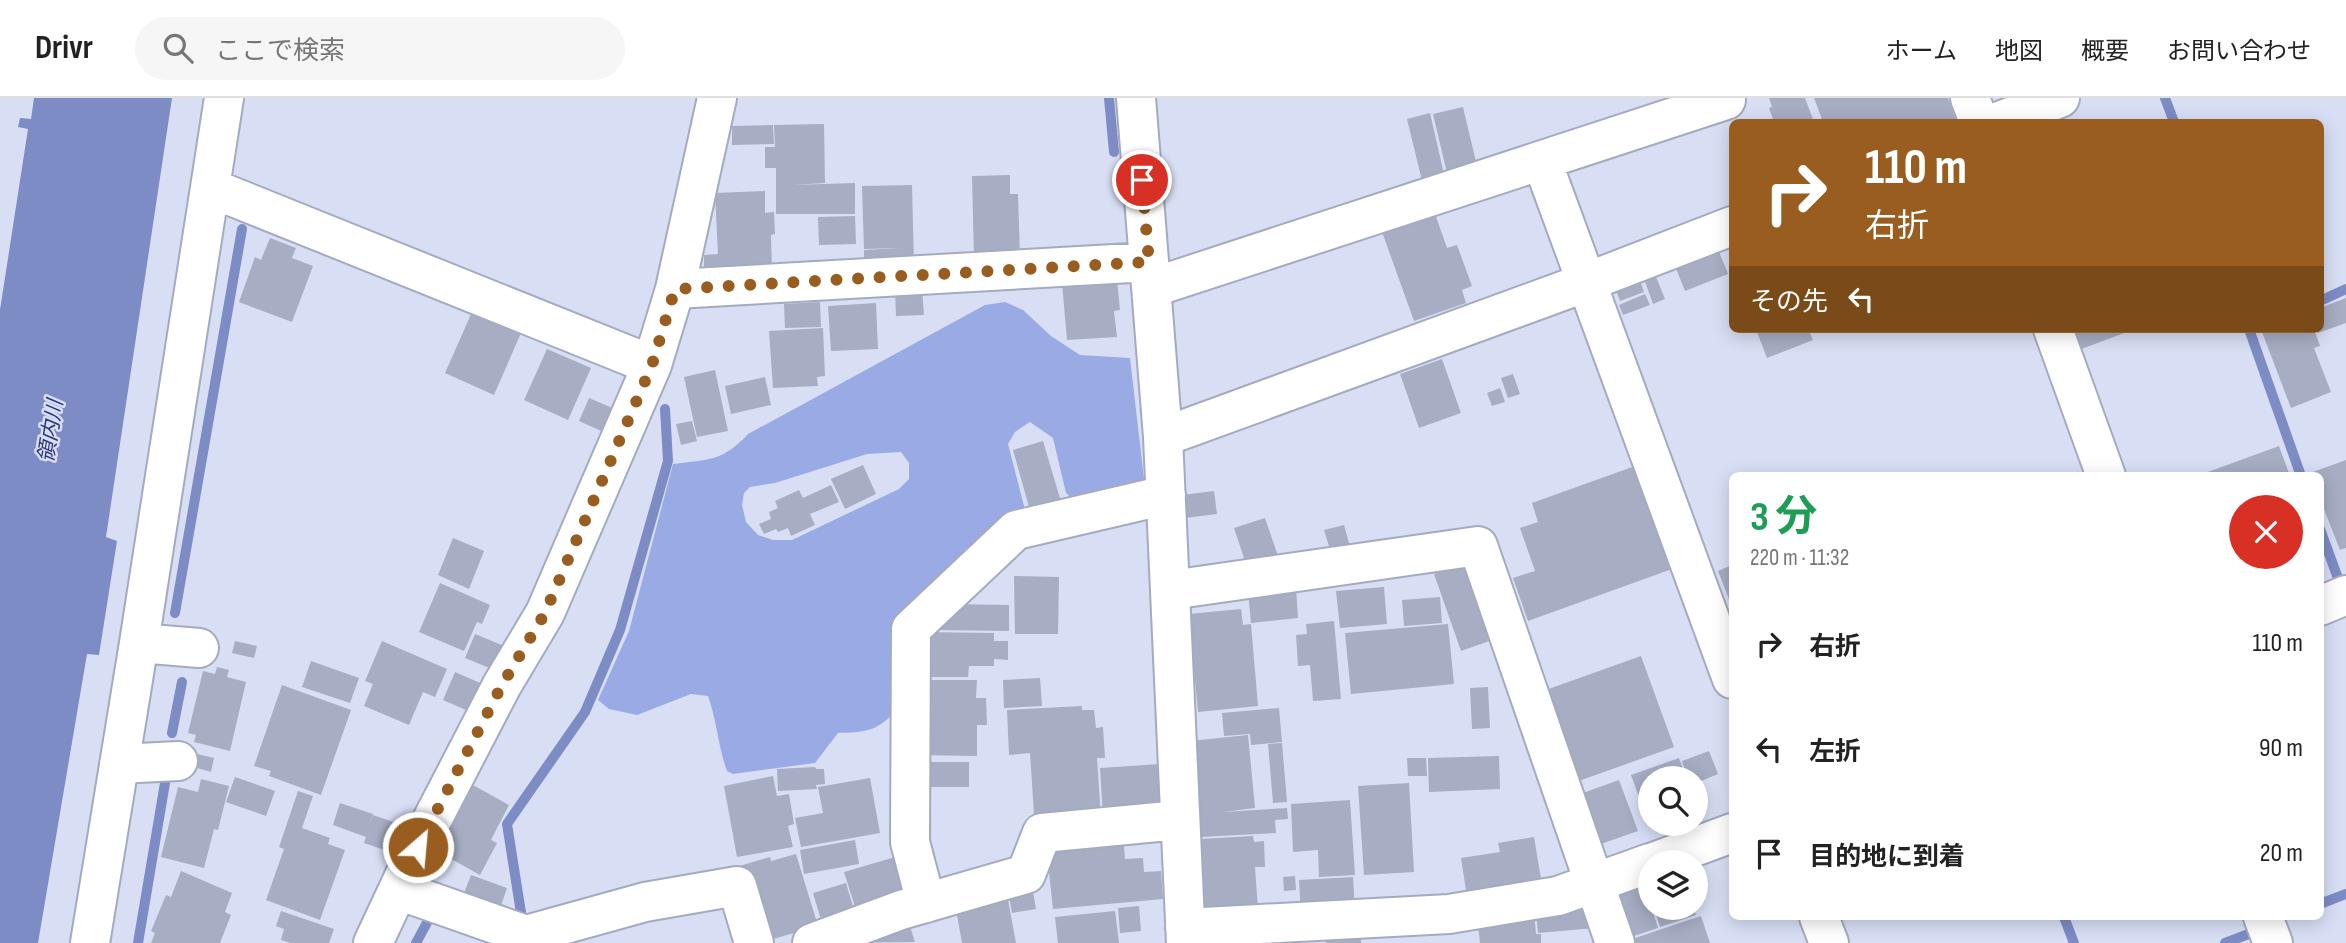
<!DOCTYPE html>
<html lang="ja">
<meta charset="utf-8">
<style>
:root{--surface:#fff;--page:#f6f6f6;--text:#222;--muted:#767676;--line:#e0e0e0}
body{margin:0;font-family:"Sofia Sans Condensed","Noto Sans JP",sans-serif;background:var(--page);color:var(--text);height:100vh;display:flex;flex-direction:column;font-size:26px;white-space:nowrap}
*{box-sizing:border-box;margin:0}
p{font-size:23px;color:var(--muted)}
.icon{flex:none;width:38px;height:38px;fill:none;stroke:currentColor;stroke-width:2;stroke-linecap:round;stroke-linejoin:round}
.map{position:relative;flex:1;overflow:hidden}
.sheet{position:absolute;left:1729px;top:374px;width:595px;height:448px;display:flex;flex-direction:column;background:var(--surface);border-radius:10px;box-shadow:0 4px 18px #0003}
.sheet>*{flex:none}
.guide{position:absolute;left:1729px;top:21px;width:595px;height:214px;border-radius:10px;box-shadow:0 4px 18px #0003;background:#995e1f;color:#fff;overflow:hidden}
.buttons{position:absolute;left:1638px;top:668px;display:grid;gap:14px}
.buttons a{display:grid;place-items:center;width:70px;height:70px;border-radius:50%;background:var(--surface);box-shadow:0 4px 18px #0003;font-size:35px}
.pin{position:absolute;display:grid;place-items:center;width:60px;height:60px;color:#fff;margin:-30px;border:4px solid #fff;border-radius:50%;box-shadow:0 2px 7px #0007}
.me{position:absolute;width:77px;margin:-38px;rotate:27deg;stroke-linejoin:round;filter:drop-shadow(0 0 5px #0008)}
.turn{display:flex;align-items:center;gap:24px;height:147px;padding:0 21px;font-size:32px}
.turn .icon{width:91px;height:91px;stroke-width:2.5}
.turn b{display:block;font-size:49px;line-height:60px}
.then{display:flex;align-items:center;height:66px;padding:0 21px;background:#0003;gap:14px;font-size:26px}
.round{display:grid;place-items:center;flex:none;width:74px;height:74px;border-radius:37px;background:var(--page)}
.overview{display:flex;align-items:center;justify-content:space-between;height:119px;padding:0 21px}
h1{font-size:42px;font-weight:700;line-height:52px;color:#1e9e55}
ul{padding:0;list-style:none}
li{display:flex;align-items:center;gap:21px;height:105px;padding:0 21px}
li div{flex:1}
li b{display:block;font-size:26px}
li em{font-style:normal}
header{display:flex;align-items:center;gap:42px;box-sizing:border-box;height:98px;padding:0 35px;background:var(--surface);border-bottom:2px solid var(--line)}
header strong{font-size:33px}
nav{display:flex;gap:38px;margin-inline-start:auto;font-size:24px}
.search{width:490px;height:63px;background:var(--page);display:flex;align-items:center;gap:18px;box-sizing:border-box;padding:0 24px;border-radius:38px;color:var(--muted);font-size:26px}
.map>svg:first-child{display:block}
.forest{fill:#9aaae5;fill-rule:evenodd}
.water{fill:#7d8cc5}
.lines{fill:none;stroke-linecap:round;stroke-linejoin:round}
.stream{stroke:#7d8cc5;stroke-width:10}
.building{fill:#a7adc3}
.minor-casing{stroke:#a4aac0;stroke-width:42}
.minor{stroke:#fff;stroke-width:38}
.route{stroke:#995e1f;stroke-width:12;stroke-dasharray:0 21.6}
.labels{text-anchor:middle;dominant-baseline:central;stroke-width:5;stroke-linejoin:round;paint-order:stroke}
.water-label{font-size:21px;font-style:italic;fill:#2c387c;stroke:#d8dff5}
</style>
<header>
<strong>Drivr</strong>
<div class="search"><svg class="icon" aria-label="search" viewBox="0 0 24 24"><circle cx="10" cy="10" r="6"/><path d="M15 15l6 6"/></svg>ここで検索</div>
<nav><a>ホーム</a><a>地図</a><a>概要</a><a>お問い合わせ</a></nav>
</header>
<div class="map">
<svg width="2346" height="845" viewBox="0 0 2346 845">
<rect width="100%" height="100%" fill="#d8dff5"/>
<path class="forest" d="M1005,204L1023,212L1051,238L1080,257L1130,260L1144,381L1137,391L1074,402L1066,395L1053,340L1030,324L1015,334L1008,346L1025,412L967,458L894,615C875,634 865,634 838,635L815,665L733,676L727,673C718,648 717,623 708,598L691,596L637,617L609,611L598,602L629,533L673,366C709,361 722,364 748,336L985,207ZM901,354L909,365V381L899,391L792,442H773L758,437L746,424L742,407L744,395L750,389L775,385L867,356Z"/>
<path class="water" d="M34,0H172L106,439L117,443L99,557L87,556L38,845H0V212L28,31L18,29L20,20L31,21Z"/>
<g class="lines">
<path class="stream" d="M1109,0L1114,54
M2165,0L2174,24
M2320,203L2346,191
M2249,231L2301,378
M2320,431L2339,483
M175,515L242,131
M172,635L182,584
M2320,806L2346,796
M2064,819L2074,845
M513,823L522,821L507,726L585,614L620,532L668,363L665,311
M138,845L165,685
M416,845L430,819
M2225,845L2254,834"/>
</g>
<path class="building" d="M1769,0H1805L1814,24H1774L1769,10L1772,9Z
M1814,0H1948L1956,23L1823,24Z
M1463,9L1477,68L1447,75L1433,16Z
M1430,15L1446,85L1424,91L1407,21Z
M824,26L825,85L791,87L855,85V116H776V70H765V49H775L774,27Z
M773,27L774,46L732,47V28Z
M1010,77V96H1018L1020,158L974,160L972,78Z
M912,87L914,167L864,168V152L899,150L864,151L862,88Z
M765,93V115L774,114L775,136L771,137L772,174L704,175V157L718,156L715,95Z
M1434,113L1447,150L1457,147L1472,188L1462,192L1466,205L1414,223L1381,131Z
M855,118L856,146L819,147L818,119Z
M270,140L296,150L292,160L313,168L292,224L239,204L255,159L261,162Z
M1718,151L1728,176L1685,193L1675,168Z
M1654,174L1665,201L1653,206L1643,178Z
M1117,181L1120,212L1114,213L1117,239L1067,242L1062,185Z
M1640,182L1644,194L1620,203L1616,192Z
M922,191L924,217L896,218L895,192Z
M1645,196L1650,207L1623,217L1619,207Z
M2346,200V225L2318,235L2317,231H2320V210Z
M820,204L821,229L785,230L784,206Z
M876,205L878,251L831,253L828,208Z
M472,214L521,235L494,297L445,275Z
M823,230L825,278L817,279L818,288L773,290L769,233Z
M1764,231H1808L1813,242L1767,260L1757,234Z
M2068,231H2135L2076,253Z
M2270,231H2314L2320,248L2314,250L2331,294L2291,310L2262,234Z
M547,251L591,270L568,322L524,302Z
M1442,261L1461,315L1419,330L1400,276Z
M715,272L728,333L697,339L684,279Z
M1513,276L1520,296L1508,300L1501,280Z
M765,279L771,307L731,316L725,288Z
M1500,290L1505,304L1492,308L1487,295Z
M589,300L617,312L608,336L579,323Z
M692,323L697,343L681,347L676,326Z
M1043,343L1062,407L1031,416L1013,352Z
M2279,348L2290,378H2197Z
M2346,362V450L2340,452L2320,401V378H2312L2310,375Z
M863,367L876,396L845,411L831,381Z
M1635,368L1672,471L1528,523L1513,480L1535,473L1520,430L1538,424L1532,405Z
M831,387L839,404L810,416L815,427L791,438L788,430L778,434L776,431L764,436L759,426L771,421L769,414L778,410L775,403L799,392L803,400Z
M1214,393L1217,416L1185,420L1182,397Z
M1265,420L1278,458L1247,469L1234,430Z
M1344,427L1351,452L1332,458L1324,432Z
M453,440L484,453L469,491L438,477Z
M1471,463L1498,540L1461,553L1434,476Z
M1732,467V509L1718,473Z
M1014,478L1059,479L1058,536H1015Z
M440,485L490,507L482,526L477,524L464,553L419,534Z
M1296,489L1298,520L1251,525L1248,493Z
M1384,489L1387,526L1340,530L1336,493Z
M1440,499L1442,525L1404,528L1402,502Z
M947,506L1009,507V533L932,532Z
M1241,511L1243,527L1251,526L1258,608L1198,614L1189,516Z
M1334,523L1341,601L1313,603L1310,567L1298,568L1296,537L1307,536L1306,526Z
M1448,526L1454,586L1351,596L1345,535Z
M918,534L994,535V543H1008V562L994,561V568H969L968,579H918Z
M475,536L509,550L499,574L465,560Z
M235,543L257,548L254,560L232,555Z
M382,543L447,571L435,599L423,594L409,627L364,608L373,586L365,583Z
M1641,558L1674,649L1576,684L1543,593Z
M311,563L359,580L350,605L302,589Z
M217,569L229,572L227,579L246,584L230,653L194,644L196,637L188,635L203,573L215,576Z
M455,574L487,588L475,616L443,602Z
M1040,580L1042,608L1004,610L1003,582Z
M918,582H977L976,600H986L987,627H977V658L918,657Z
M282,587L351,612L321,697L269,678L271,673L254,668Z
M1488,589L1490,630L1472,631L1470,590Z
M1082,608V612H1094L1096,630L1103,629L1105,660H1097L1101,721L1039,720V716H1034L1030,655L1009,657L1007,612Z
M1279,610L1282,644L1251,647L1250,636L1224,638L1222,615Z
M1248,637L1255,710L1223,714L1287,710L1288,721L1275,722L1276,735L1200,739L1190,643Z
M1282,645L1287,704L1273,705L1268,646Z
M1709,653L1718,676L1696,685V681H1688L1682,663Z
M197,656L214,660L211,674L194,669Z
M1499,658L1500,691L1429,694L1428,660Z
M1407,660H1426L1427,678H1408Z
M1679,660L1687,681H1650V707L1643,710L1631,677Z
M918,664H969V689H918Z
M1160,666L1164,714L1103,718L1100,670Z
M815,669L816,671H824L825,686L816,687L817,691L778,693L777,671Z
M773,678L777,698L789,696L794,726L788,728L793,749L737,759L724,688Z
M235,679L275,693L266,718L226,704Z
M870,680L880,735L801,749L795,720L823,715L818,689Z
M201,681L229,688L218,732L214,731L204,770L161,759L178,689L198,694Z
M1619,682L1638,733L1598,747L1580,696Z
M1409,685L1414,774L1364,777L1358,688Z
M473,687L509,707L491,742L497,745L480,777L437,753Z
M298,693L313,698L302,730L330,740L328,746L345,752L320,822L266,802L284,751L279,749Z
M1350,702L1355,777L1319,779L1318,752L1293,754L1291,706Z
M340,705L373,716L368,729L373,717L402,727L393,755L364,745L366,739L333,727Z
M1123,735L1125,761L1143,760L1144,774L1161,773L1163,801L1053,811L1047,755L1051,741Z
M1253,738L1254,744L1264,743L1265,769H1255L1258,812L1204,815L1200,741Z
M1534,739L1542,787L1467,799L1461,760L1500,754L1498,745Z
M855,742L859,766L804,776L800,752Z
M796,756L818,828L759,845L736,769L770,759L771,763Z
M902,757L914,798L857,815L844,774Z
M181,773L232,795L225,814L231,817L220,845H151L155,835L151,833L166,797L171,799Z
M471,777L507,790L498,816L461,803Z
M1295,778L1296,792L1284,793L1283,779Z
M1353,779L1355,813L1301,817L1299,782Z
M1031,782L1036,811L1012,815L1007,786Z
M846,785L855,815L822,825L813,795Z
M1644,785L1658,830L1625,841L1610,796Z
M1006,791L1016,845H962L954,800Z
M1139,808L1141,833L1120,835L1118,810Z
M1594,809L1595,830L1538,835L1536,813Z
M1654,810H1693L1696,817L1660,829Z
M281,813L334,831L329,845H291L281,842L284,831L276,828Z
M1115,813L1119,845H1058L1055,819Z
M1534,813L1536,836H1541V845H1480L1477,818Z
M906,816L915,844L834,845Z
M1701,818L1710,845H1626V843Z
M1360,830L1361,845H1326L1325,831Z"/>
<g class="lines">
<defs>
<path id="minor" d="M1136,0L1163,339L1186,845
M1970,0L1979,24
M1997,24L2060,0
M1542,63L1732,581
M211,90L652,267
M1151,190L1726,2L1725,0
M675,191L1149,164
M2053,231L2106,378
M1163,339L1587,184L1732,128
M1171,492L1478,448L1615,845
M2320,508L2346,497
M139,545L199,550
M119,666L178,663
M1651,765L1732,735
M398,792L526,837L645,804L737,788L754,845
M926,805L910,744L911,531L1016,432L1166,397
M1819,819L1829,845
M2263,819L2273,845
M1185,830L1449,816L1558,798L1650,765
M90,845L139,545L224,0
M373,845L418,749L502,587L545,515L652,267L675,191L717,0
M812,845L901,812L1026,776L1042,735L1179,722"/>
</defs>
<use href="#minor" class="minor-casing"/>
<use href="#minor" class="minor"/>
</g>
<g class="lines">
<path class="route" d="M418,749L502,587L545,515L652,267L675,191L1149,164L1142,82"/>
</g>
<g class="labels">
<g class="water-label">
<text transform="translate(51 333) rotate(-81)">領内川</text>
</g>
</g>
</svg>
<div class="buttons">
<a><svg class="icon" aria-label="search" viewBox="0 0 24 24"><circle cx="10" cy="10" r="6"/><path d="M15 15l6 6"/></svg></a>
<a><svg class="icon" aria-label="layers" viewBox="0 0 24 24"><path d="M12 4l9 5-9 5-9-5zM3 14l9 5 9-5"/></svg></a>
</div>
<div class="pin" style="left:1142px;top:82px;background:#d93025"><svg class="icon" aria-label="arrive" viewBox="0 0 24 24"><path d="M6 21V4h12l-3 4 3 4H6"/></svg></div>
<svg class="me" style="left:418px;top:749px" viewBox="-20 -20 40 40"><circle r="17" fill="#995e1f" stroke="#fff" stroke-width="3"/><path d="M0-11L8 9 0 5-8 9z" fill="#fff"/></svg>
<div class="guide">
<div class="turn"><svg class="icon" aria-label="right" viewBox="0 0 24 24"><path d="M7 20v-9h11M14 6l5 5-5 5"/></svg><div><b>110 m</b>右折</div></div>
<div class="then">その先<svg class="icon" aria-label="left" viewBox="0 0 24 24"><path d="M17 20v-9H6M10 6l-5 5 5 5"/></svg></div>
</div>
<section class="sheet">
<div class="overview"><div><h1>3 分</h1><p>220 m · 11:32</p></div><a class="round" style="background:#d93025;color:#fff"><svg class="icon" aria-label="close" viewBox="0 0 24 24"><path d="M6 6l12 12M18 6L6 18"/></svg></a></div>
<ul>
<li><svg class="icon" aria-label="right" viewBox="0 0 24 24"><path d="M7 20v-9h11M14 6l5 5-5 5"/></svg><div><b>右折</b></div><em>110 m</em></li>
<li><svg class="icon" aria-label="left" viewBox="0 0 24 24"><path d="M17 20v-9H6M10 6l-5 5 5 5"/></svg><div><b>左折</b></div><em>90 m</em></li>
<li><svg class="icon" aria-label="arrive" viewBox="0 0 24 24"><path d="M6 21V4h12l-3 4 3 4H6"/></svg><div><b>目的地に到着</b></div><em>20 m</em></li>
</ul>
</section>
</div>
